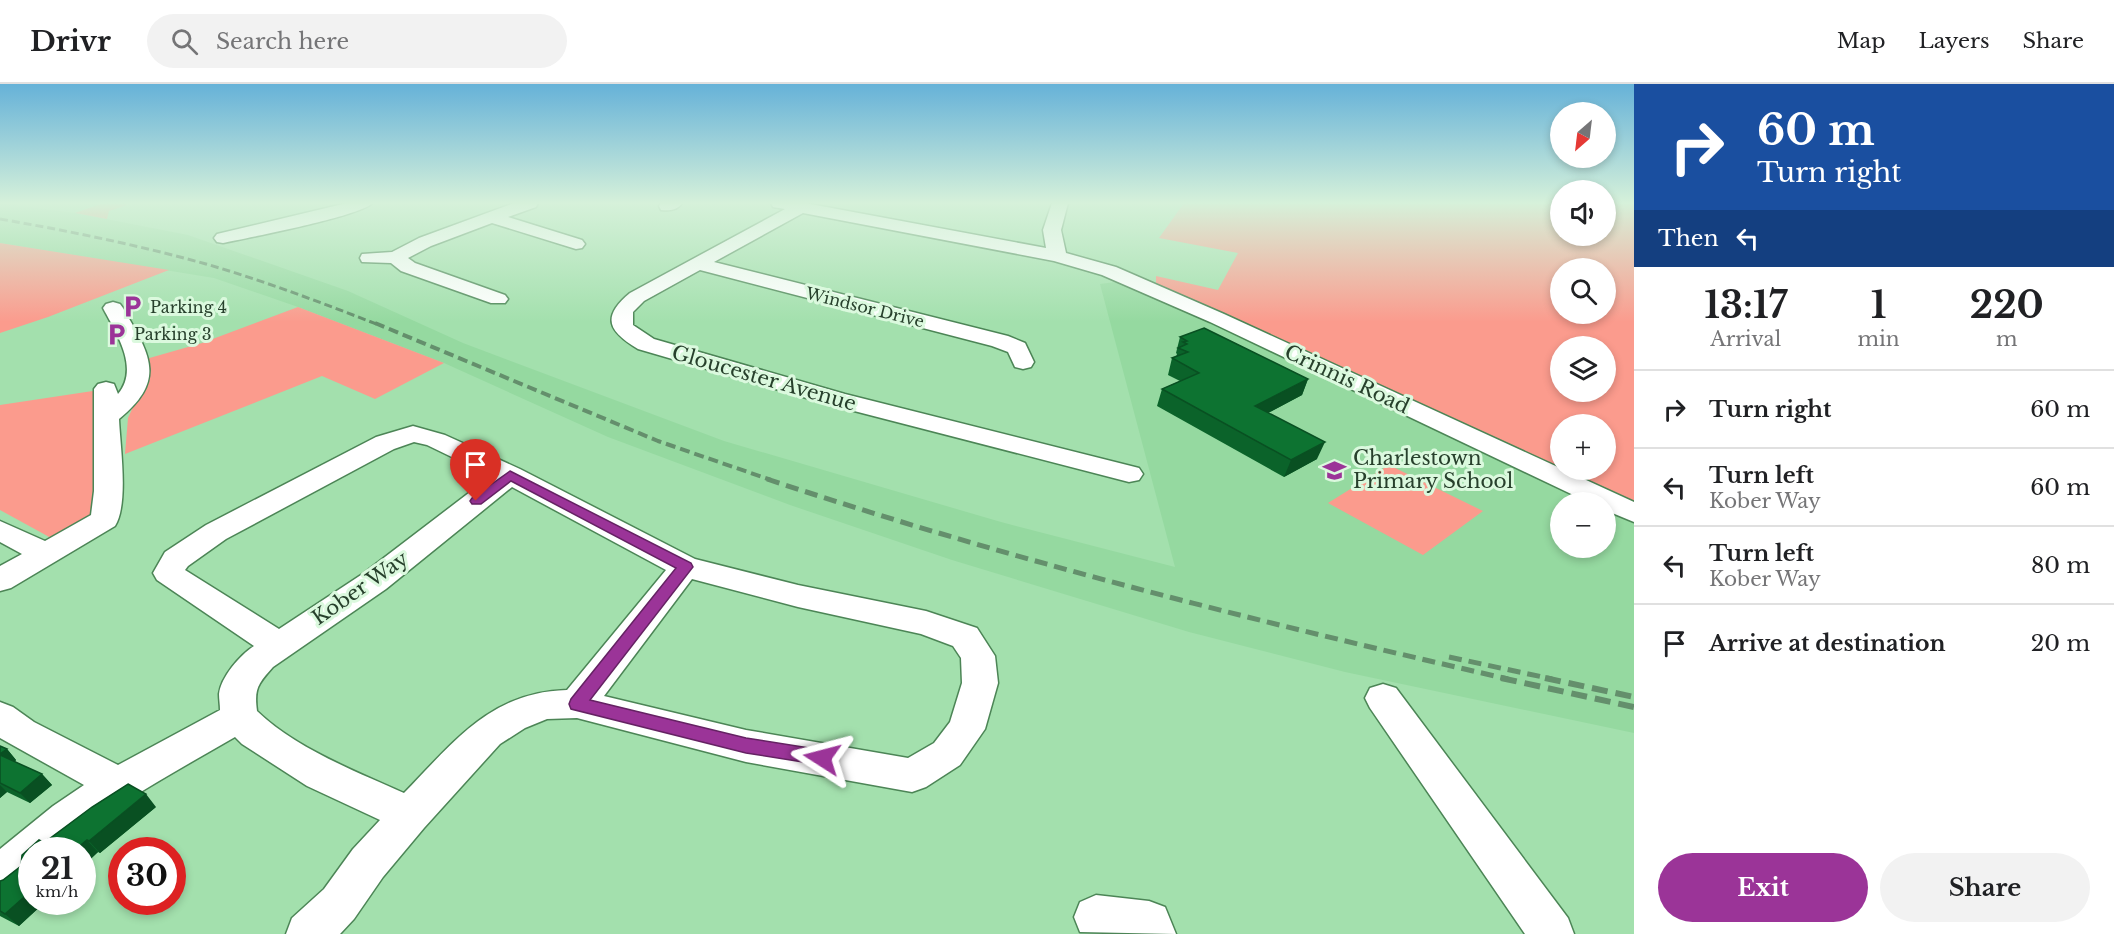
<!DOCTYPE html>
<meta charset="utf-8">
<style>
:root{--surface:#fff;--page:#f2f2f2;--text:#202124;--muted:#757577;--line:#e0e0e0;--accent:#9b3498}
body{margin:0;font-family:"Libre Baskerville",serif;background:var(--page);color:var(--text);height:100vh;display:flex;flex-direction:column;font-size:22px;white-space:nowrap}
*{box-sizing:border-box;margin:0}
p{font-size:20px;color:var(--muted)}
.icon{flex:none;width:33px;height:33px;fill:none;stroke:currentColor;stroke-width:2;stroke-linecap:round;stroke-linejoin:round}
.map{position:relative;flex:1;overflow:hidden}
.sheet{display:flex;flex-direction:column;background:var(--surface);width:480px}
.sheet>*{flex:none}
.guide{background:#1a4fa0;color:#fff;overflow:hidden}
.needle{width:39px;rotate:208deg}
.controls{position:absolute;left:1550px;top:18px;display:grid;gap:12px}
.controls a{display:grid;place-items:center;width:66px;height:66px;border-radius:50%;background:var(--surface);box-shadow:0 3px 9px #0003;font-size:30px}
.speed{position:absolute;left:18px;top:753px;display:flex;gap:12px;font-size:30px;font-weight:700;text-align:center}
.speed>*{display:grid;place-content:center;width:78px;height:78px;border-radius:50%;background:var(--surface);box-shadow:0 3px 9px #0003;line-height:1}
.speed small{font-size:15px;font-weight:400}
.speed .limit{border:9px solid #d22;background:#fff;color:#111}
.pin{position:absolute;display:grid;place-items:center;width:51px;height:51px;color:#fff;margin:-62px -26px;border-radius:50% 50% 50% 0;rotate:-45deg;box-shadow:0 0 6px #0007}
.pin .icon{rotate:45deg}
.me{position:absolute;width:66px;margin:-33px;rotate:279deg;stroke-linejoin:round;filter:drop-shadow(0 0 4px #0008)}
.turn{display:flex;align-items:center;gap:21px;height:126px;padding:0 24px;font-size:27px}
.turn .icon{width:78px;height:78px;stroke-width:2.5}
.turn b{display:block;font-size:42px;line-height:51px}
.then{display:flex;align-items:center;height:57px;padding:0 24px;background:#0003;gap:12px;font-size:22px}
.eta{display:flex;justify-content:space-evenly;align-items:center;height:102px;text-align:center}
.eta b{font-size:36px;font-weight:700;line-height:42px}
.action{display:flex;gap:12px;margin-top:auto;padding:12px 24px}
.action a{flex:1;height:69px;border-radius:36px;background:var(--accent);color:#fff;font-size:24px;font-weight:700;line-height:69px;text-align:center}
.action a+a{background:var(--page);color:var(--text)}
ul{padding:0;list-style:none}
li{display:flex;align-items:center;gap:18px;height:78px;padding:0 24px;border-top:2px solid var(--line)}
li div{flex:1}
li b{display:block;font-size:22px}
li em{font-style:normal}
header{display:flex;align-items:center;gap:36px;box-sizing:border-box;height:84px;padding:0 30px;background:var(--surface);border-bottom:2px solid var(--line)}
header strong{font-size:28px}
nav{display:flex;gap:33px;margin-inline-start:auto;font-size:21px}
.search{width:420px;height:54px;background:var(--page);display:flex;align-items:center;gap:15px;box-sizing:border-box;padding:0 21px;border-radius:33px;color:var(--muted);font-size:22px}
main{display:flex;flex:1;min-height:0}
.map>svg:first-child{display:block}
.built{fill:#95d9a0}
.green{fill:#fb9b8d;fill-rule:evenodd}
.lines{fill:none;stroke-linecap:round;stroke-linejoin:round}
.minor-casing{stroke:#4c8556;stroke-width:3}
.minor{fill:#fff;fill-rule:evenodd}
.rail-far3{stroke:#648f6c;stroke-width:3;stroke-dasharray:8 4;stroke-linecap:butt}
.rail-far2{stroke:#648f6c;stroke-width:4;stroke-dasharray:10 5;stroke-linecap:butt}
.rail-far1{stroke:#648f6c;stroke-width:5;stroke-dasharray:13 7;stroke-linecap:butt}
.rail{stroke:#648f6c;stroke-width:6;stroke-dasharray:16 8;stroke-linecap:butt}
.wall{fill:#0b632a}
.shaded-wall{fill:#095022}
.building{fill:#0d7331;stroke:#095022;stroke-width:1.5}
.route{fill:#9b3498;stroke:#652263;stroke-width:1.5}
.labels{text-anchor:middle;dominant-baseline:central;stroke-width:6;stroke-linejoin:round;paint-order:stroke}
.far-poi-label{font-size:16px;fill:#27402c;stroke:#dbf9de;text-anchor:start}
.far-street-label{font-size:16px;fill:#27402c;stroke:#dbf9de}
.street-label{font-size:20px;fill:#27402c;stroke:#dbf9de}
.poi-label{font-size:20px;fill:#27402c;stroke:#dbf9de;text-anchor:start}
</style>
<header>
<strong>Drivr</strong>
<div class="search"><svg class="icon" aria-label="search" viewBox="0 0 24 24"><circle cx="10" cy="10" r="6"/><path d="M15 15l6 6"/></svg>Search here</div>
<nav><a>Map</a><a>Layers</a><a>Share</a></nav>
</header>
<main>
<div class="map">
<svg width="1634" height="850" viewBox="0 0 1634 850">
<rect width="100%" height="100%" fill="#a3e0ad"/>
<path class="built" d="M0,119L75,129L188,151L348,207L463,259L724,357L1001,438L1175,483L1100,200L1115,198L1143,207L1589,418H1560V464H1605V426L1634,440V649L1345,588L1189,548L952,476L790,421L608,353L444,279L298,223L214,194L0,159Z"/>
<path class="green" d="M103,119H133L109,127L107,135L75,129Z
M1184,119H1560V152H1605V119H1634V418L1156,200V192L1218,206L1238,169L1159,154ZM1560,184H1605V230H1560ZM1560,262H1605V308H1560ZM1560,340H1605V386H1560Z
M0,159L169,186L48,233L0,249Z
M298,223L444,279L375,315L322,292L125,370L128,334L139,310L146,275L202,259Z
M106,305L105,435L62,460L0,426V321Z
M1389,381L1483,427L1423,471L1328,419Z"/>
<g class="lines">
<defs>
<path id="minor" d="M347,119H372C362,132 247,154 223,159L217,158L214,154L217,150Z
M514,119H538L536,123L508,133L582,156L585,160L582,164L576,165L492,139L431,162L408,174L415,179L505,211L508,215L505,219H491L401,187L391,179L362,178L360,174L362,170L392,168L419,154Z
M661,119H682C678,126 669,127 661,126L659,122Z
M771,119H805L1046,164L1043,146L1052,119H1068L1061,146L1066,169L1116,183L1224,230L1634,418V438L1605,426V418H1588L1210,238L1102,191L1054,177L803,129L714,178L1008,252L1025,259L1034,278L1031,283L1023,285L1015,283L1008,268L992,262L700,186L644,217L633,228V241L654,255L845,310L1139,384L1143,390L1139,396L1129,398L827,320L638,265C608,247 601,233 630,209L785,125L773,123Z
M113,218L120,220L123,224C149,270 168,295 119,335C120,361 129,420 115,442L11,504L0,507V482L22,470L0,458V437L45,457L91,431L94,407V305L98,300L106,298L114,300L118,310C140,284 116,249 103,224L106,220Z
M413,342L445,351L520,385L695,475L798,501L926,527L977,544L995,572L998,599L985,645L960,681L926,703L912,708L746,678L577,634L547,635L525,644L500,660L424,744L383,793L354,835L340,850H286L292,834L324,805L353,765L380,736L307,702L242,660L235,653C175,688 113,720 60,766H32V792L15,806L0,812V765L53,722L84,701L0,654V618L13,623L34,638L118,681L220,626C220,621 219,615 219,610C221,593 240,571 254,562L157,496L153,489L165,468L206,441L376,353ZM414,358L427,361L491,392L364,489L279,545L185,486L188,482L226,455L394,365ZM512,403L666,486L567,606C490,608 454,658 404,709C357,688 295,664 257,627C254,604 258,600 273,583L386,505ZM692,495L798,523L921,550L953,562L961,574L962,599L950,638L934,659L908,674L746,646L604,612Z
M1383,600L1396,604L1568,834L1574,850H1525L1370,624L1365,614L1370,604Z
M1096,811L1149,817L1165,823L1176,850L1080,848L1074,833L1080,818Z"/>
</defs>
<use href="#minor" class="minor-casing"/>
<use href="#minor" class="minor"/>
<path class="rail-far3" d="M0,135C69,147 138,161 206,180C265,197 322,219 379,241"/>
<path class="rail-far2" d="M375,239L658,357L771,396"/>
<path class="rail-far1" d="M767,395C1010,476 1258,538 1508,595
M1449,573L1552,595"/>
<path class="rail" d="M1501,594L1634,623
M1545,594L1634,613"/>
</g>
<path class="wall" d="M1180,253L1308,295L1302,311L1268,329L1317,375L1284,393L1157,322L1162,305L1180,297L1168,291L1172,274L1176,273L1177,270L1176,269Z
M0,662L7,665L16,676L15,678L42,690L52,701L30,719L7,708L0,714Z
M156,723L100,769L98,768L82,783V766L32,818H45L19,842L0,832V797L3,796L21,782L43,758Z"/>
<path class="shaded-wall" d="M1308,295L1302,311L1249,339L1255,322Z
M1325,358L1317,375L1284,393L1291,376Z
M7,665L16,676L10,681L0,670Z
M42,690L52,701L30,719L20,709Z
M0,701L7,708L0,714Z
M146,710L156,723L100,769L89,757Z
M87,756L98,768L82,783V766H75Z
M32,806V818H45L19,842L5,830Z"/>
<path class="building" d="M1204,244L1308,295L1255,322L1325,358L1291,376L1162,305L1199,289L1172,274L1188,268L1178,264L1187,260L1183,258L1187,257L1180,253Z
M0,662L7,665L0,670Z
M0,671L42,690L20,709L0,699Z
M128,700L146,710L89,757L87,756L75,766H32V806L5,830L0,827V797L3,796L21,782L22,771L39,756L43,758L49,755L92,723Z"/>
<linearGradient id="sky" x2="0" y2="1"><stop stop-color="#66b2d8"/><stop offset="0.5" stop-color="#d6f1da"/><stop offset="1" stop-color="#d6f1da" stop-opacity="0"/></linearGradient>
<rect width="1634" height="238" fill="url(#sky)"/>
<path class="route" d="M510,387L691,479L693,483L590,616L746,654L822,666L829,668L831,674L829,679L822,681L746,669L571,625L569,620L571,615L676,484L511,397L481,420H472L470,417L472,414Z"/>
<defs>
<symbol id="parking-bare" viewBox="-9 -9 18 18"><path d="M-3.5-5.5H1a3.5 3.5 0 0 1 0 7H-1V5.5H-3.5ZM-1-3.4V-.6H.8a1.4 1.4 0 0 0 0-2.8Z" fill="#9b3498" stroke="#dbf9de" stroke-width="2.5" paint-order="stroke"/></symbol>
<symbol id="school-bare" viewBox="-9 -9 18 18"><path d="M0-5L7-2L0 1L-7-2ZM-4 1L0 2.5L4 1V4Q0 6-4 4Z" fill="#9b3498" stroke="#dbf9de" stroke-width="2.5" paint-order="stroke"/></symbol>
</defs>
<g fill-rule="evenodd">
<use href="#parking-bare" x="116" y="206" width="33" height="33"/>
<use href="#parking-bare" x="100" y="234" width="33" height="33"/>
<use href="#school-bare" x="1318" y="370" width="33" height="33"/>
</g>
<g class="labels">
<g class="far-poi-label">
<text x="150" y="223">Parking 4</text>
<text x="134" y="250">Parking 3</text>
</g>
<g class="far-street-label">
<text transform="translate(865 223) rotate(14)">Windsor Drive</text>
</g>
<g class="street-label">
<text transform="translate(764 294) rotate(16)">Gloucester Avenue</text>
<text transform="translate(1347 295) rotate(25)">Crinnis Road</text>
<text transform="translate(360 504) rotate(-35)">Kober Way</text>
</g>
<g class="poi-label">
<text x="1353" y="374">Charlestown<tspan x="1353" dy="23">Primary School</tspan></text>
</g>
</g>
</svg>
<div class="controls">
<a><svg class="needle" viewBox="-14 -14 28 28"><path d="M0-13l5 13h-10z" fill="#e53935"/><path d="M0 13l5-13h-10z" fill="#757577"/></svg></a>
<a><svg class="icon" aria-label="sound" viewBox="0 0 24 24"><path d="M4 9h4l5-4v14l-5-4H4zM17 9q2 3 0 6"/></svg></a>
<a><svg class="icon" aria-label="search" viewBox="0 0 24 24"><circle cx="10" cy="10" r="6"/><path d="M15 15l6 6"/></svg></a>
<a><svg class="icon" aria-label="layers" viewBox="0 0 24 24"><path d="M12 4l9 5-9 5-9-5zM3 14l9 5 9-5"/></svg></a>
<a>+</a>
<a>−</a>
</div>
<div class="speed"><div>21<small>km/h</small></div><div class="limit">30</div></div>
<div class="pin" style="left:476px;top:417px;background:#d93025"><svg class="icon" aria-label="arrive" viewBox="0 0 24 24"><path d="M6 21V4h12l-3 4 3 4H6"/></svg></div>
<svg class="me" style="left:822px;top:674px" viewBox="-20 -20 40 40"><path d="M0-17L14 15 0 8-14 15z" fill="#9b3498" stroke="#fff" stroke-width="4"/></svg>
</div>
<section class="sheet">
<div class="guide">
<div class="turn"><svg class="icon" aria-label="right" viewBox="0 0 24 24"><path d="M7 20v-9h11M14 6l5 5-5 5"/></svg><div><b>60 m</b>Turn right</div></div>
<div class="then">Then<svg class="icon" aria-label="left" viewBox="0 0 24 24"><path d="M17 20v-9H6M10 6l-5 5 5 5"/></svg></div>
</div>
<div class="eta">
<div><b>13:17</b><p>Arrival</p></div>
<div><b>1</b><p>min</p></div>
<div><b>220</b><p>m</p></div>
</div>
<ul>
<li><svg class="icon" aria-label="right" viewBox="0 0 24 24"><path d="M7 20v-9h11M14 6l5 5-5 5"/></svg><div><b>Turn right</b></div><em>60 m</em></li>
<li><svg class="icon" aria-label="left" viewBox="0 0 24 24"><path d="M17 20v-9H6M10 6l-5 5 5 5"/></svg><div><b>Turn left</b><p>Kober Way</p></div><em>60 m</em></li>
<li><svg class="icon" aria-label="left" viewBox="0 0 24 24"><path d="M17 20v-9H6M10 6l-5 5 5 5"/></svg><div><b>Turn left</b><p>Kober Way</p></div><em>80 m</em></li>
<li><svg class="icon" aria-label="arrive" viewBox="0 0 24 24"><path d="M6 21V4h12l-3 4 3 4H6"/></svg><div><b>Arrive at destination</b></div><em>20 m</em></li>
</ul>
<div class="action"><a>Exit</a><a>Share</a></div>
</section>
</main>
